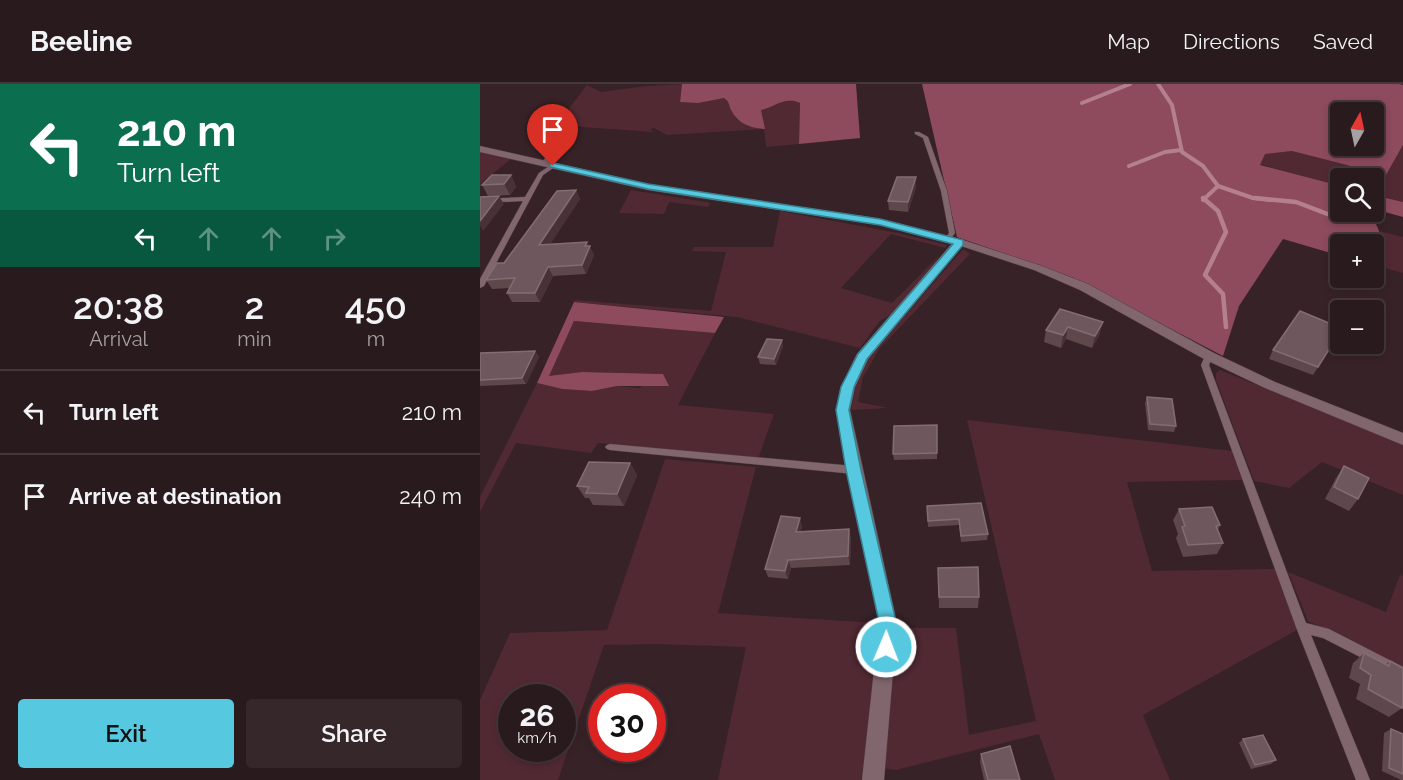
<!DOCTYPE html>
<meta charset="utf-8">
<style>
:root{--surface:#291a1d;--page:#35272a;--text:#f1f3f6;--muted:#a5a1a4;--line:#45383b;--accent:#56c9e1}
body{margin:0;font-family:Raleway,sans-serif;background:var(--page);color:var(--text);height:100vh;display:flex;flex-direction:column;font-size:22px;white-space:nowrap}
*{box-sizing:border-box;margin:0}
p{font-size:20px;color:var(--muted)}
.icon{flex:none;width:33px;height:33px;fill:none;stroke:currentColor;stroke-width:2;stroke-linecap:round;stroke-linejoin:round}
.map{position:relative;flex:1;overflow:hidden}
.drawer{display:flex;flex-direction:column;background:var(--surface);width:480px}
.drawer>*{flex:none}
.hud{background:#0b6e4f;color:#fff;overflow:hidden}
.needle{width:39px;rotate:9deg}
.controls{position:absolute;left:850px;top:18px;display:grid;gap:12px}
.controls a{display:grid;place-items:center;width:54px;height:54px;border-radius:6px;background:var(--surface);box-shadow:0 3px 9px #0003,0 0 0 2px var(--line);font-size:30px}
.speed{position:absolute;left:18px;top:600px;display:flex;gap:12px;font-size:30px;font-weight:700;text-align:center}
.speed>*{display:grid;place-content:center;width:78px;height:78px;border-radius:50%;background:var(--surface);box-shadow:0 3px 9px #0003,0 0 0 2px var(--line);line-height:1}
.speed small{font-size:15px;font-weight:400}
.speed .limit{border:9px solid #d22;background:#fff;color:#111}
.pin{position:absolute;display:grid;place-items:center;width:51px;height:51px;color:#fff;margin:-62px -26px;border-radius:50% 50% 50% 0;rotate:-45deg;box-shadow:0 0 6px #0007}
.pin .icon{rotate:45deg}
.me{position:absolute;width:66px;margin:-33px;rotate:1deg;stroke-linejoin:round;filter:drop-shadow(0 0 4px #0008)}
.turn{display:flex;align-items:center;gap:21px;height:126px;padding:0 18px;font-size:27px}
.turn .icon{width:78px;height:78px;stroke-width:2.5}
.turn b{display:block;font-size:42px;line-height:51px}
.lanes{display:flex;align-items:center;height:57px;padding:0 18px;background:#0003;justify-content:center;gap:30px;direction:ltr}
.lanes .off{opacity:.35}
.eta{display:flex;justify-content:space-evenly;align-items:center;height:102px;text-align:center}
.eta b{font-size:36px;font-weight:600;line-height:42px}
.cta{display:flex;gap:12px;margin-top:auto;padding:12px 18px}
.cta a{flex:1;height:69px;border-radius:6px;background:var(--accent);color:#111;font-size:24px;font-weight:600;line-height:69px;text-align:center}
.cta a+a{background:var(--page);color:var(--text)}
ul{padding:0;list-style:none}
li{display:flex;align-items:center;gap:18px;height:84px;padding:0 18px;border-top:2px solid var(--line)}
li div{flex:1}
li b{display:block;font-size:22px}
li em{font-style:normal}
header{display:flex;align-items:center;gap:36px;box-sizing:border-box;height:84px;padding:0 30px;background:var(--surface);border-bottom:2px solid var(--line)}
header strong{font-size:28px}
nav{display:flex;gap:33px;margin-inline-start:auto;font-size:21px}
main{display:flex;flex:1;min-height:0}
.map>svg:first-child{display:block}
.green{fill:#512933;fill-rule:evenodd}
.forest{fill:#8d4b5d;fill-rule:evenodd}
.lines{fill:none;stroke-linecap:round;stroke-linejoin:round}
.stream-far1{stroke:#b4808d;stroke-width:4}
.stream{stroke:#b4808d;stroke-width:4.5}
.service-casing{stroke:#503e43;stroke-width:1}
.minor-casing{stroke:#503e43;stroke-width:1}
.tertiary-casing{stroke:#503e43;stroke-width:1}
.service{fill:#81676d;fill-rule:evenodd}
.minor{fill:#81676d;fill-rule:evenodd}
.tertiary{fill:#81676d;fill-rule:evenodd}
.wall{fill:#5e484c}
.shaded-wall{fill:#483237}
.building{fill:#6e585d;stroke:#826e72;stroke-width:1.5}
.route{fill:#56c9e1;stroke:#388392;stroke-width:1.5}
</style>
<header>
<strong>Beeline</strong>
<nav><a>Map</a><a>Directions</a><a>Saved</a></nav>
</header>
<main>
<section class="drawer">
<div class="hud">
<div class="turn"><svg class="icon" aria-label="left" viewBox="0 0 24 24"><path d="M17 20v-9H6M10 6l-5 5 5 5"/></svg><div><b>210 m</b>Turn left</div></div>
<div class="lanes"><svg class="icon" aria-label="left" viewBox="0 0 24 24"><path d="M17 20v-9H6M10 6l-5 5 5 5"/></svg><svg class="icon off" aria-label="ahead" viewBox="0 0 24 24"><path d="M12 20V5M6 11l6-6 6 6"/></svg><svg class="icon off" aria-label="ahead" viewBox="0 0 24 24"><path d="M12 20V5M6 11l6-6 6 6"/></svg><svg class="icon off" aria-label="right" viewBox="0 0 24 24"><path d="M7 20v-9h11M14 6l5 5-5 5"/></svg></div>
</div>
<div class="eta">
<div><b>20:38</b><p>Arrival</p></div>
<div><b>2</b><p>min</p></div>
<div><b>450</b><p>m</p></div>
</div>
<ul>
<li><svg class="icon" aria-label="left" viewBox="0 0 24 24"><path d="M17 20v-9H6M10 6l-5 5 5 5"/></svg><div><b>Turn left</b></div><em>210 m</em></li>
<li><svg class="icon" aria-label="arrive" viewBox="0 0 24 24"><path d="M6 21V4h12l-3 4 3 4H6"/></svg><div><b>Arrive at destination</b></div><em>240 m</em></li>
</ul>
<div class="cta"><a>Exit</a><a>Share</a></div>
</section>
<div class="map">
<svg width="923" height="696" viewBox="0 0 923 696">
<rect width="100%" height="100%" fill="#372227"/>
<path class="green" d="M202,0L200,18L244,14L249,17L256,35L269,43L281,29V26C295,24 302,12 320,19L319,60L286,63L284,45L187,51L174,44L170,45L173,48L102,43L80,36L107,1L121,8L167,2Z
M923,61V118L894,110V94H861V102L779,80L785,70L812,67L906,91Z
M0,67L31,75L0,100Z
M151,106L226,118L230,119L228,123L189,118L184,130L139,129Z
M300,127L418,149L467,161L465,164L411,150L361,204L412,219L459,172L446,193L415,228L400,237L380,264L257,233L94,218L95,216L231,227L246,168L212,167L214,163H293Z
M899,147L923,153V189L894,181Z
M483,165L490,170L400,264L383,293L378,318L408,324L371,326L377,296L386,276Z
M94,237L235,249L198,321L294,330L278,375L118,359L111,369L36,359L0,428V413L57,299L82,305L112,307L137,302L159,304L183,290L102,288L68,293Z
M740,286L923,360V411L842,378L809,404L774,397L736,296V289Z
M487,336L752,367L763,396L647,398L672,487L795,485L817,546L663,631L690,696H575L559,650L416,686L403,684L410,624L415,544H476L489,651L556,637Z
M185,375L276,383L238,529L397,539L396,607L381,696H238L266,563L176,560L124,561L78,696H0V616L30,549L127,546ZM32,614H82V664H32Z
M808,488L906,528L920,491L923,492V583L828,537Z"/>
<path class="forest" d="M202,0H376L380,54L319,60L320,19C303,12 295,24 281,26L285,45C270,44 258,40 251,26C248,20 250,18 244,14L218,19L200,18Z
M442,0H919L923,1V61L906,91L812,67L785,70L780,81L861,102V128H891L899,147L894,172V160H861V172L803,155L759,222L743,272L591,193L477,153ZM861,28H894V62H861Z
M894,111L923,118V133L894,125Z
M94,218L244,233L235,249L94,237L69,292L102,288L183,290L189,302H137L112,307L82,305L57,299Z"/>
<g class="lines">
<path class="stream-far1" d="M678,0L692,21L702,68L723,82L738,102L723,116
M602,19L650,0
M649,82L685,68L701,66
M738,102L773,114L791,116"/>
<path class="stream" d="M723,114L738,127L746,148L725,191L743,210L746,243
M775,114L816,118L858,134"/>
<defs>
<path id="service" d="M90,40L95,41L93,48L66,80H62V78L88,47Z
M435,48H439L448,53L467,107L475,149L470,156H466L465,155L469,149L461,107L443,54L435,50Z
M71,81L76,82L63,91L4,202L0,204V195L43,117L0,119V115L45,113L59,89Z
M729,269L733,272L729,281L826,539L849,545L923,583V595L843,554L831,551L890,696H876L816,543L721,281L726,270Z
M130,360L374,382L377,383L379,386L377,389L374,390L130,366L127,365L125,363L127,361Z"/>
<path id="minor" d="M479,155L485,158L483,160L388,275L375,303L370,326L417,540L404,696H382L399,540L356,326L361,303L377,270L475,156Z"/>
<path id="tertiary" d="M0,62L168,100L400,135L483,156L562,182L608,200L734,269L795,298L923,349V361L785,304L724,275L600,206L554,186L475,160L400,141L168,106L0,68Z"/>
</defs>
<use href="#service" class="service-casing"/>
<use href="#minor" class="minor-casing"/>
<use href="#tertiary" class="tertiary-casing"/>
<use href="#service" class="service"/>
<use href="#minor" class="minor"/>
<use href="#tertiary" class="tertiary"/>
</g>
<path class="wall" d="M31,91L36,103L30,111L8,112L2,101Z
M436,93V103L428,128L409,126L408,117Z
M96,106L100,115L70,160L107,158L114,171L106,190L73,192L60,218H32L27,209L30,204L12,205L6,196Z
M580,225L620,250L612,264L586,255L581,264L564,258L566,246Z
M858,252L833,291L789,275L793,266Z
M302,256L303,262L296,281L280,280L278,273Z
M55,267L59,273L46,300L0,302V269Z
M667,313L696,342L694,348L668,346L665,319Z
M457,341V375L414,376L413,370Z
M150,379L157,391L144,422L113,421L109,414H105L97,402Z
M864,382L878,415L869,427L845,415L856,394Z
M501,419L508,450L507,456L481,458L479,441L448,443L447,422Z
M699,425L740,441L738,446L743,459L737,470L703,473L696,454L698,450L693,436Z
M322,442L321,447L371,453L370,481L311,484L308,495L288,493L285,485Z
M458,484L499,513L498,524H459Z
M884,569L906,580L910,577L922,624L909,633L876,615L880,600L869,594L873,579Z
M911,645L923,650V696H921L902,687L904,649Z
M763,655L796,676L791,680L771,685L759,659Z
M501,670L540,696H504L500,678Z"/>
<path class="shaded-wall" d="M31,91L36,103L30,111L24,100Z
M436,93V103L428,128V118Z
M96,106L100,115L64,170L59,161Z
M19,112L24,120L3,147L0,141V137Z
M107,158L110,164V162L114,171L106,190L102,181L105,162Z
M68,183L73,192L60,218L55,209Z
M623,238L620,250L612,264L615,252Z
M588,243L586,255L581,264L583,251Z
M302,256L303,262L296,281L294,275Z
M55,267L59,273L46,300L42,294Z
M150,379L157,391L144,422L137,410Z
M320,434L322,442L318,456L316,448Z
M369,445L371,453L370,481L368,472Z
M308,476L311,484L308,495L305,487Z"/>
<path class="building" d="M12,91H31L24,100L2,101Z
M417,93H436L428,118L408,117Z
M96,106L59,161L107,158L105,162H110L102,181L68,183L55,209H27L35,194L6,196L17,179H24L77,107Z
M19,112L0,137V113Z
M580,225L623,238L615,252L588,243L583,251L566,246Z
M820,227L861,244V246L838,283L793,266Z
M287,255L302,256L294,275L278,273Z
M55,267L42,294L0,296V269Z
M667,313L692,315L696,342L670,340Z
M457,341V369L413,370L414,342Z
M109,378L150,379L137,410L106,409L109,403L97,402Z
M864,382L889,394L878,415L854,403Z
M501,419L508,450L481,452L479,435L448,437L447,422Z
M732,423L740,441L736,442L743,459L708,461L702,443L705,442L699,425Z
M301,432L320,434L316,448L369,445L368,472L308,476L305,487L285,485Z
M498,483L499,513H459L458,484Z
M884,569L909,582L910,577L923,584V619L922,624L888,605L891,591L880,584Z
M911,645L923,650V690L909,684Z
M783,651L796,676L775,681L763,655Z
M530,662L540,696H508L501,670Z"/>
<path class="route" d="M73,79L168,100L400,135L483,156V161L387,275L374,303L369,326L381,386L415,533V563L412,569L406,572L400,569L397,563L398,533L366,386L356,326L361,303L378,270L473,160L400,141L168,105L70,83V80Z"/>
</svg>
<div class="controls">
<a><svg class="needle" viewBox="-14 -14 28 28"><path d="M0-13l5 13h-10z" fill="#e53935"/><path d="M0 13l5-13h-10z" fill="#a5a1a4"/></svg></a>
<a><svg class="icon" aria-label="search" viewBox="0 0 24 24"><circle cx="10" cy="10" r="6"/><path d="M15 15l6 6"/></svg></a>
<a>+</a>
<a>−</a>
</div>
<div class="speed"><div>26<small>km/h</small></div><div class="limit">30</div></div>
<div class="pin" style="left:73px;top:82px;background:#d93025"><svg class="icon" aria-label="arrive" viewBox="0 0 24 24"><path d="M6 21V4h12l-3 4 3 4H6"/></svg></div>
<svg class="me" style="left:406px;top:563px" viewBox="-20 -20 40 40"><circle r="17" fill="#56c9e1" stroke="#fff" stroke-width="3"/><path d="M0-11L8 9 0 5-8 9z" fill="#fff"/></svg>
</div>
</main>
